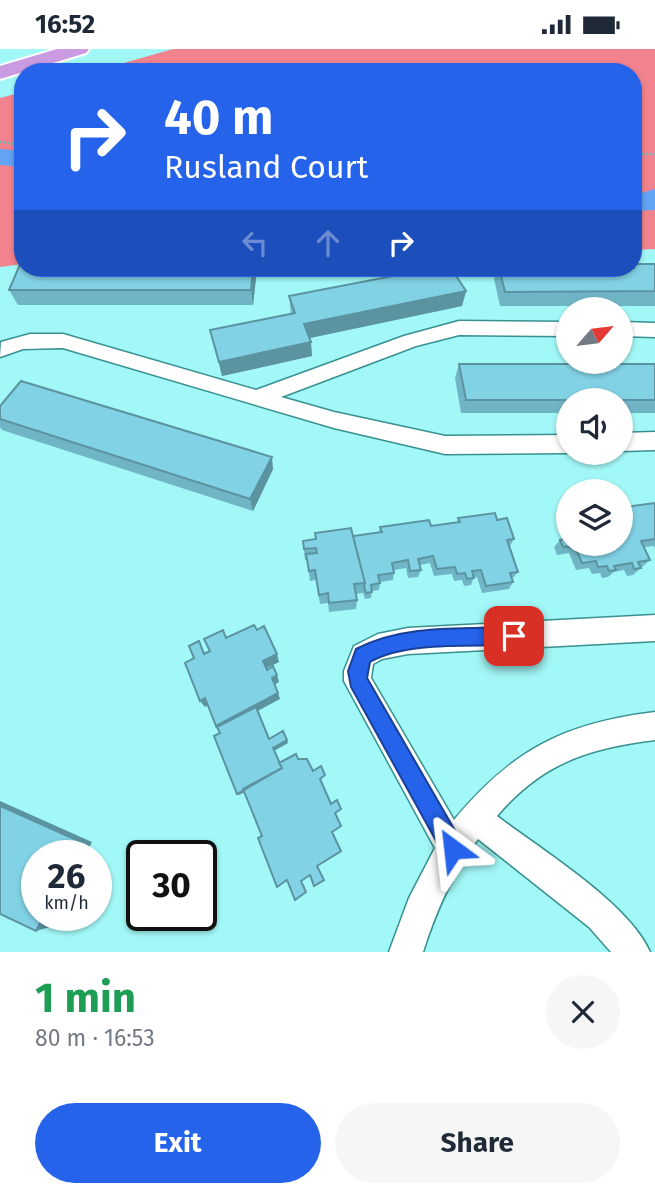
<!DOCTYPE html>
<meta charset="utf-8">
<style>
:root{--surface:#fff;--page:#f6f6f7;--text:#1f2937;--muted:#747a83;--accent:#2563eb}
body{margin:0;font-family:"Fira Sans",sans-serif;background:var(--page);color:var(--text);height:100vh;display:flex;flex-direction:column;font-size:26px;white-space:nowrap}
*{box-sizing:border-box;margin:0}
p{font-size:23px;color:var(--muted)}
.icon{flex:none;width:38px;height:38px;fill:none;stroke:currentColor;stroke-width:2;stroke-linecap:round;stroke-linejoin:round}
.map{position:relative;height:903px;overflow:hidden}
.details{display:flex;flex-direction:column;background:var(--surface);flex:1}
.details>*{flex:none}
.banner{position:absolute;left:14px;top:14px;width:628px;height:214px;border-radius:28px;box-shadow:0 2px 5px #0004;background:#2563eb;color:#fff;overflow:hidden}
.needle{width:46px;rotate:62deg}
.tools{position:absolute;left:556px;top:248px;display:grid;gap:14px}
.tools a{display:grid;place-items:center;width:77px;height:77px;border-radius:50%;background:var(--surface);box-shadow:0 2px 5px #0004;font-size:35px}
.speed{position:absolute;left:21px;top:791px;display:flex;gap:14px;font-size:35px;font-weight:700;text-align:center}
.speed>*{display:grid;place-content:center;width:91px;height:91px;border-radius:50%;background:var(--surface);box-shadow:0 2px 5px #0004;line-height:1}
.speed small{font-size:18px;font-weight:400}
.speed .limit{border:4px solid #111;border-radius:10px;background:#fff;color:#111}
.pin{position:absolute;display:grid;place-items:center;width:60px;height:60px;color:#fff;margin:-30px;border-radius:14px;box-shadow:0 4px 10px #0006}
.me{position:absolute;width:77px;margin:-38px;rotate:330deg;stroke-linejoin:round;filter:drop-shadow(0 0 5px #0008)}
.turn{display:flex;align-items:center;gap:24px;height:147px;padding:0 35px;font-size:32px}
.turn .icon{width:91px;height:91px;stroke-width:2.5}
.turn b{display:block;font-size:49px;line-height:60px}
.lanes{display:flex;align-items:center;height:66px;padding:0 35px;background:#0003;justify-content:center;gap:35px;direction:ltr}
.lanes .off{opacity:.35}
.round{display:grid;place-items:center;flex:none;width:74px;height:74px;border-radius:37px;background:var(--page)}
.head{display:flex;align-items:center;justify-content:space-between;height:119px;padding:0 35px}
h1{font-size:42px;font-weight:700;line-height:52px;color:#1e9e55}
.cta{display:flex;gap:14px;margin-top:auto;padding:14px 35px}
.cta a{flex:1;height:80px;border-radius:42px;background:var(--accent);color:#fff;font-size:28px;font-weight:700;line-height:80px;text-align:center}
.cta a+a{background:var(--page);color:var(--text)}
.status{display:flex;justify-content:space-between;align-items:center;height:49px;padding:0 35px;background:var(--surface);direction:ltr}
.status svg{height:19px;fill:currentColor}
.map>svg:first-child{display:block}
.forest{fill:#f2838e}
.lines{fill:none;stroke-linecap:round;stroke-linejoin:round}
.river{fill:#63a3f3;fill-rule:evenodd}
.street-casing{stroke:#389090;stroke-width:3}
.highway-casing{stroke:#fff;stroke-width:4}
.path{stroke:#73b7b7;stroke-width:2.5;stroke-dasharray:2 2;stroke-linecap:butt}
.street{fill:#fff;fill-rule:evenodd}
.highway{fill:#ca9be0;fill-rule:evenodd}
.wall{fill:#70b5c5}
.shaded-wall{fill:#5b93a0}
.building{fill:#82d2e5;stroke:#5b93a0;stroke-width:2}
.route{fill:#2563eb;stroke:#184099;stroke-width:2}
</style>
<div class="status"><b>16:52</b><svg viewBox="0 0 49 12"><path d="M0 12V9h3v3zM5 12V6h3v6zM10 12V3h3v9zM15 12V0h3v12zM26 1h20v11H26zM47 4h2v5h-2z"/></svg></div>
<div class="map">
<svg width="655" height="903" viewBox="0 0 655 903">
<rect width="100%" height="100%" fill="#a2f8f7"/>
<path class="forest" d="M173,0H655V200L634,201V23H92Z
M23,43V215L0,218V49Z"/>
<g class="lines">
<path class="river" d="M0,100L23,102V118L0,116Z
M655,140V161L634,162V146Z"/>
<defs>
<path id="street" d="M459,272L569,273V287L459,286L416,297L281,348L334,363L445,387L569,386V404L445,405L334,379L63,299L23,300L0,308L1,293L30,285H63L256,341L404,287Z
M621,273L655,274V288L621,287Z
M655,383V401L621,402V384Z
M655,566V592L408,605L382,610L373,615L371,629L454,771C512,701 564,674 655,663V691C589,699 542,714 497,767C540,800 629,854 650,903H611L589,878L478,790C452,825 436,862 423,903H389L409,849L435,799L344,632V622L354,597L378,585L408,579Z"/>
<path id="highway" d="M57,0H89L86,4L0,30V17Z"/>
</defs>
<use href="#street" class="street-casing"/>
<use href="#highway" class="highway-casing"/>
<path class="path" d="M0,93L23,96
M634,105H655"/>
<use href="#street" class="street"/>
<use href="#highway" class="highway"/>
</g>
<path class="wall" d="M655,215V257H500L494,230L497,219H634Z
M256,229L253,256H18L9,241Z
M466,242L462,257L310,289L312,307L222,327L210,281L291,265L289,247Z
M459,315H655V364H621V352H569V364H461L455,329Z
M0,357L273,420L253,462L2,381L0,378Z
M655,454V500L654,497L644,498L650,511L633,526L627,527L624,521L614,523L608,528L602,529L600,524L592,525L589,519L576,521L569,504L557,506L554,498L560,491L564,490L557,475L563,467H569V495H621V462L625,458Z
M458,469L497,471L514,490L510,497L518,523L512,530L513,533L509,540L482,544L477,528H474L471,536L464,537L462,531L454,532L452,525L434,527L430,514L420,516L421,521L418,528L408,529L406,519L394,521V524L393,531L380,533L379,541L372,542L371,549L365,550L363,544L356,545L357,551L356,560L329,563L328,554L320,555L316,531L310,532L307,511H305L303,492L315,491V484L353,487L379,483L380,478L431,477L457,473Z"/>
<path class="shaded-wall" d="M253,219H254L256,229L253,256L251,241Z
M466,242L462,257L305,290L304,275Z
M311,293L312,307L222,327L219,313Z
M272,408L273,420L253,462L250,450Z
M277,605L279,613L265,620L263,612Z
M277,626L279,633L274,636L272,629Z
M278,644L280,650L221,682L216,677Z
M205,649L210,655L205,658L200,652Z
M287,691L288,694L274,702L284,723L239,746L237,745L273,699Z
M0,752L92,793L85,807H74L0,757Z
M44,866H56L50,878L36,882Z"/>
<path class="building" d="M21,213H23V219H253L251,241H9Z
M634,215H655V242L505,243L499,219H634Z
M434,219H451L466,242L304,275L311,293L219,313L210,281L295,264L289,247Z
M459,315H655V351H466Z
M21,332L272,408L250,450L0,370V357Z
M655,454V490L641,492L650,511L638,513L641,519L634,520L632,514L614,517L616,521L609,522L607,517L598,518L596,512L582,514L575,497L563,498L560,491L569,489V495H621V464L627,463L625,458Z
M495,464L497,471L507,469L514,490L507,491L518,523L510,524L513,533L486,537L481,521L472,522L474,529L467,530L465,524L457,525L455,518L437,520L433,507L418,510L421,521L410,522L408,511L392,514L394,524L378,526L380,534L371,536L372,543L366,544L364,538L365,534L353,487L382,483L380,478L429,471L431,477L460,473L458,469Z
M563,467H569V481Z
M351,479L365,534L354,535L357,551L329,554L328,544L319,546L315,521L309,522L306,505L317,504L316,499L304,500L303,492L316,490L315,484Z
M254,576L257,581L264,577L277,605L263,612L267,621L273,617L277,626L272,629L278,644L216,677L205,649L200,652L185,614L194,609L189,597L199,592L204,605L210,602L204,590L223,581L226,589Z
M256,658L269,690L283,682L287,691L273,699L282,719L237,745L214,687L220,684L217,678Z
M296,705L298,710H307L313,722L321,717L325,726L320,730L331,755L337,751L341,760L335,764L341,777L332,783L341,802L317,817L324,831L314,837L310,826L301,832L306,843L295,851L287,831L277,838L258,789L262,787L243,740L282,719L279,714Z
M0,757L81,793L74,807H37V866H44L36,882L0,865Z"/>
<path class="route" d="M514,578L520,580L523,587L520,593L514,596C472,598 406,592 370,613L367,629L461,792L464,800L461,808L453,811L445,808L351,638L348,622L356,600C403,575 462,580 514,578Z"/>
</svg>
<div class="tools">
<a><svg class="needle" viewBox="-14 -14 28 28"><path d="M0-13l5 13h-10z" fill="#e53935"/><path d="M0 13l5-13h-10z" fill="#747a83"/></svg></a>
<a><svg class="icon" aria-label="sound" viewBox="0 0 24 24"><path d="M4 9h4l5-4v14l-5-4H4zM17 9q2 3 0 6"/></svg></a>
<a><svg class="icon" aria-label="layers" viewBox="0 0 24 24"><path d="M12 4l9 5-9 5-9-5zM3 14l9 5 9-5"/></svg></a>
</div>
<div class="speed"><div>26<small>km/h</small></div><div class="limit">30</div></div>
<div class="pin" style="left:514px;top:587px;background:#d93025"><svg class="icon" aria-label="arrive" viewBox="0 0 24 24"><path d="M6 21V4h12l-3 4 3 4H6"/></svg></div>
<svg class="me" style="left:453px;top:800px" viewBox="-20 -20 40 40"><path d="M0-17L14 15 0 8-14 15z" fill="#2563eb" stroke="#fff" stroke-width="4"/></svg>
<div class="banner">
<div class="turn"><svg class="icon" aria-label="right" viewBox="0 0 24 24"><path d="M7 20v-9h11M14 6l5 5-5 5"/></svg><div><b>40 m</b>Rusland Court</div></div>
<div class="lanes"><svg class="icon off" aria-label="left" viewBox="0 0 24 24"><path d="M17 20v-9H6M10 6l-5 5 5 5"/></svg><svg class="icon off" aria-label="ahead" viewBox="0 0 24 24"><path d="M12 20V5M6 11l6-6 6 6"/></svg><svg class="icon" aria-label="right" viewBox="0 0 24 24"><path d="M7 20v-9h11M14 6l5 5-5 5"/></svg></div>
</div>
</div>
<section class="details">
<div class="head"><div><h1>1 min</h1><p>80 m · 16:53</p></div><a class="round"><svg class="icon" aria-label="close" viewBox="0 0 24 24"><path d="M6 6l12 12M18 6L6 18"/></svg></a></div>
<div class="cta"><a>Exit</a><a>Share</a></div>
</section>
